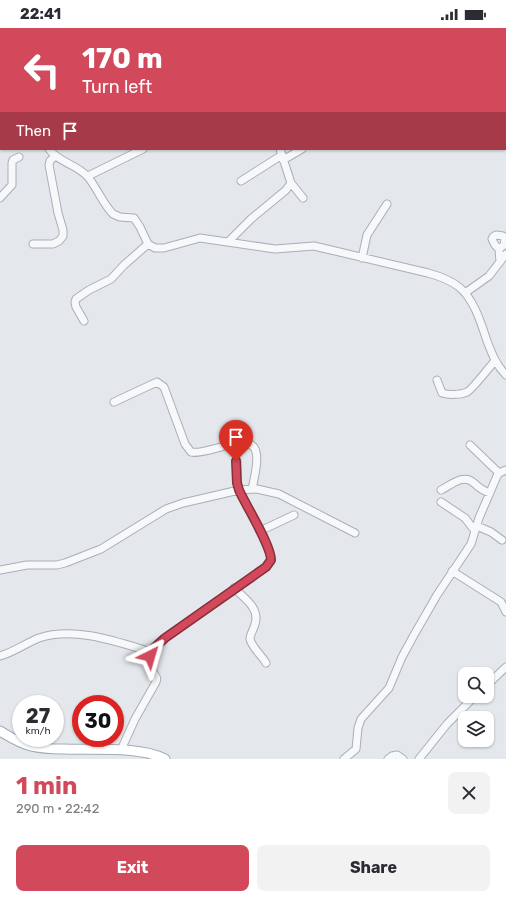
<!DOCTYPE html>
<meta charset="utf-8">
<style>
:root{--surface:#fff;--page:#f2f2f3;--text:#2b2b33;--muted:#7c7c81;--accent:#d1495b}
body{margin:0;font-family:Rubik,sans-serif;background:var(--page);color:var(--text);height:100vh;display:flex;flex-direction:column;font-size:15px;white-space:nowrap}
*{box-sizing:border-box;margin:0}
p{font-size:13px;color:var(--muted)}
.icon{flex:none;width:22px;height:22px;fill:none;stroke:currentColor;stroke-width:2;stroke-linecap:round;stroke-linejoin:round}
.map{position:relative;height:731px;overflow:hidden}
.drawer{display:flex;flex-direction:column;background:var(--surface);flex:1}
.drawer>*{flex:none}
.banner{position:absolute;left:0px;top:0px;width:506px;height:122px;box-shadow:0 1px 3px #0004;background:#d1495b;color:#fff;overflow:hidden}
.buttons{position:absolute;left:458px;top:639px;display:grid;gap:8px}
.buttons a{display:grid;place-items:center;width:36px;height:36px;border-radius:8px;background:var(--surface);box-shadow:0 1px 3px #0004;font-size:20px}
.speed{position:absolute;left:12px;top:667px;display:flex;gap:8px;font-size:20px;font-weight:700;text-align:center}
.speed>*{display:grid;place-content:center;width:52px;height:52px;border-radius:50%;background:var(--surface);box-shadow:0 1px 3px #0004;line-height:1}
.speed small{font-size:10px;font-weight:400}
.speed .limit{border:6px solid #d22;background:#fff;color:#111}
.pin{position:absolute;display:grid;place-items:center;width:34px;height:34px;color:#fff;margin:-41px -17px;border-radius:50% 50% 50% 0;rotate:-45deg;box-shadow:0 0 4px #0007}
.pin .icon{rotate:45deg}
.me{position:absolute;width:44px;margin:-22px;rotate:40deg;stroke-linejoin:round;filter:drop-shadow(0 0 3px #0008)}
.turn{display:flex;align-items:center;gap:14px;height:84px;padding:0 16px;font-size:18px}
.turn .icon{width:52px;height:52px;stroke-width:2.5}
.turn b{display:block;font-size:28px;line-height:34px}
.then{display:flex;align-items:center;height:38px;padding:0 16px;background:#0003;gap:8px;font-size:15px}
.round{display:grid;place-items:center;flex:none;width:42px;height:42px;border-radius:8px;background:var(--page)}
.summary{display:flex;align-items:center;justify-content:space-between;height:68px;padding:0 16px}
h1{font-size:24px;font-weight:700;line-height:30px;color:var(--accent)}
.primary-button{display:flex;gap:8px;margin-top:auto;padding:8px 16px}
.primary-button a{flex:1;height:46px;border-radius:8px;background:var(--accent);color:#fff;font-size:16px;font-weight:700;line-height:46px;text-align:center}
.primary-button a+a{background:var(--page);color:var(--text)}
.status{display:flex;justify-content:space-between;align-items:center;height:28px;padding:0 20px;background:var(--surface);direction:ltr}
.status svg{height:11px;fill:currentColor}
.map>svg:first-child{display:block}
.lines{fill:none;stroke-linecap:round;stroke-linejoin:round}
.minor-casing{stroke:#a9aeb7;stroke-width:9}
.major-casing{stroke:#a3abb8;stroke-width:11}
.minor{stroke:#f7f8fa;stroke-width:7}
.major{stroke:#fff;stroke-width:9}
.route-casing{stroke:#882f3b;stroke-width:10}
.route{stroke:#d1495b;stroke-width:7}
</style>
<div class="status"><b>22:41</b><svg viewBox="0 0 49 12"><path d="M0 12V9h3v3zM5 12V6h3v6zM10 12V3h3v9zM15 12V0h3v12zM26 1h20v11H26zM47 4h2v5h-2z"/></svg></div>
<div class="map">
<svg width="506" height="731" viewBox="0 0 506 731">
<rect width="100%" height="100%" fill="#e4e7ec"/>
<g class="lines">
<defs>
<path id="minor" d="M51,0L52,1
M30,1L31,0
M293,1L294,0
M0,50L1,51
M49,121C58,134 76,136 87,148C97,159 102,175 113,186L120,189L134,190L140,199L148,216L155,220H164L200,210L275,221L314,218L428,245C439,248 450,252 459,259C474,271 481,295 487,313C492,326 496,337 506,347
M283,132L302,121
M88,148L143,121
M241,153L282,127
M291,155L303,170
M0,170L12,157V135L13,132L19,129
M228,214L251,191L286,162L291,155L280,121
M33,216H53L59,213L63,208V202L58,185L49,137L50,133L55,128
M499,221L504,217L505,211L503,208L496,207L493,209L492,211L495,217L499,221L500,234
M362,230L367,207L387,176
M465,265L489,248L506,226
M84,293L76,279L75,274L76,271L89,262L111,251L124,237L148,216
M437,352L442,365C448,367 461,367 467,364C472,362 489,339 495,333
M114,374L157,354L164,359L185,416L191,424C206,428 252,402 256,424C259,433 254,451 252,461
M470,417L499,445
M237,433V455L239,462L257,461L279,466L355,505
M441,462C451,457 464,445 474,455C479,460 483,463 490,465
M441,474L465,490L475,503
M477,498L491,504L502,512
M260,503L294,487
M0,542L27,537H57L65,535L101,521L166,481L183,475L239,462C246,478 271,517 271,532L266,539L165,610C154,619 144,628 152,643C155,647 158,649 156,654L135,691L121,722
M452,543L501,574L506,584
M234,560C245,571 260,580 255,596C254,601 250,606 250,611C251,618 262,628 266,635
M0,628C14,624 26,615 39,610C74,598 118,614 151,624
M487,657L506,639
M344,731L356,721L358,700L361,691L389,660L402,629L414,607L437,567L471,516L479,490L497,448L499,445L506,442
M388,731L392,728L397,727L403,731
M419,731L447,696L475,668"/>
<path id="major" d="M0,703C10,709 19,715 31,718C42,721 53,721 64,721C94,722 139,718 165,731"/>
</defs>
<use href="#minor" class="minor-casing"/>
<use href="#major" class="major-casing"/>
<use href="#minor" class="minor"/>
<use href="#major" class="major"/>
</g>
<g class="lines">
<defs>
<path id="route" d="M150,628L153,621L165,610L266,539L271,532C271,517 246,478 239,462L237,455L236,433"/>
</defs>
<use href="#route" class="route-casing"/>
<use href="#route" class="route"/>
</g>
</svg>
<div class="buttons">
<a><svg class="icon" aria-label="search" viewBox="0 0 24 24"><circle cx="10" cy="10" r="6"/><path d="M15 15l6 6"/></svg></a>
<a><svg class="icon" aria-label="layers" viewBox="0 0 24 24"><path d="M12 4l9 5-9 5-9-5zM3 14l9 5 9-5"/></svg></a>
</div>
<div class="speed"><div>27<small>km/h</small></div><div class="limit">30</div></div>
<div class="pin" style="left:236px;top:433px;background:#d93025"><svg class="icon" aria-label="arrive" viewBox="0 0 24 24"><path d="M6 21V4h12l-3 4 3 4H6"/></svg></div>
<svg class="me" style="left:150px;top:628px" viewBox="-20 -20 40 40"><path d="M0-17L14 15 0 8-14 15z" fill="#d1495b" stroke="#fff" stroke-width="4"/></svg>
<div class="banner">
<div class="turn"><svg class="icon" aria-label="left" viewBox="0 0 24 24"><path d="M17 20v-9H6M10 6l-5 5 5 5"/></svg><div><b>170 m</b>Turn left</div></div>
<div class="then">Then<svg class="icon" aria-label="arrive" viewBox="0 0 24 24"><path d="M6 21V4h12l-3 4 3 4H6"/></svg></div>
</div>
</div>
<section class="drawer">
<div class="summary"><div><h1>1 min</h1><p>290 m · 22:42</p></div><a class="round"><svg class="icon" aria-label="close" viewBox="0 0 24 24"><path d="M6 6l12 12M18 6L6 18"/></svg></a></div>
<div class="primary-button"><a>Exit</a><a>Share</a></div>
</section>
